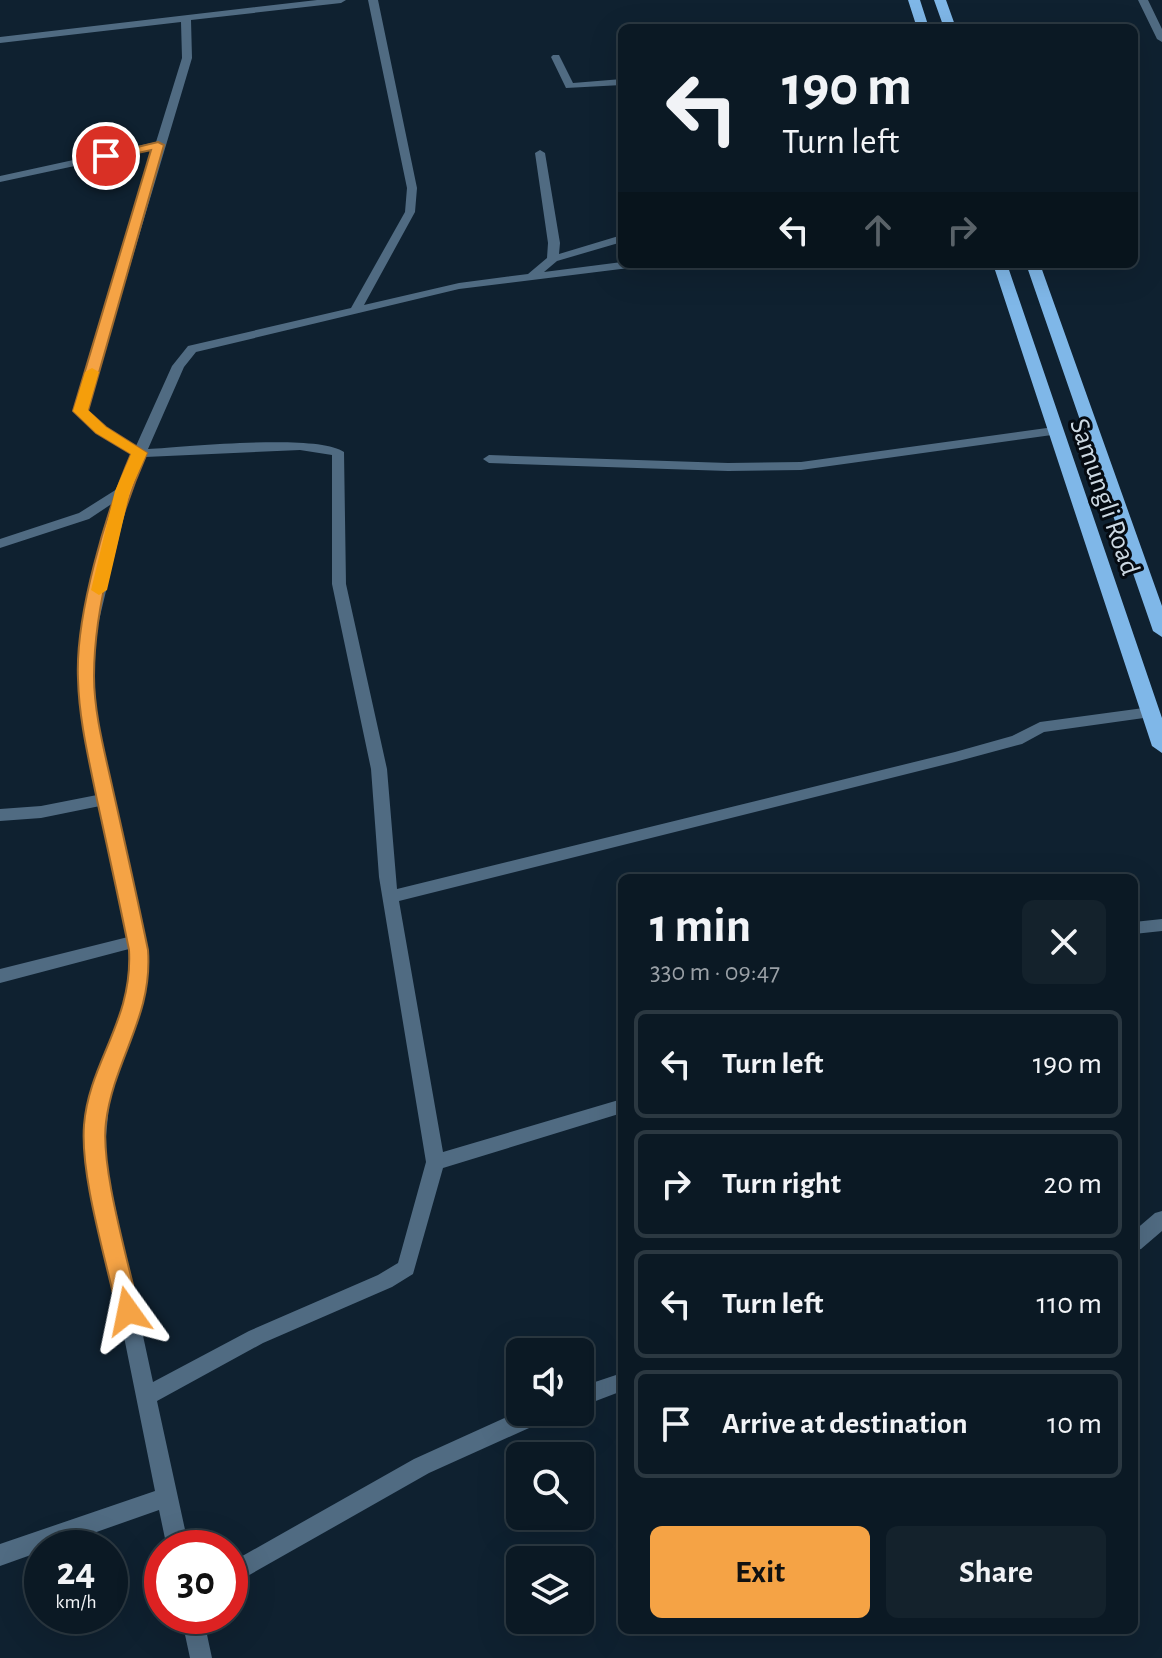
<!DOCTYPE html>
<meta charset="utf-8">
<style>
:root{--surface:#0b1924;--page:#14222c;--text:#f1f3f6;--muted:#9aa0a6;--line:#2b3841;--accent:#f5a345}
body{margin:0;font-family:"Alegreya Sans",sans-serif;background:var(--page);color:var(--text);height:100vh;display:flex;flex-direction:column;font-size:30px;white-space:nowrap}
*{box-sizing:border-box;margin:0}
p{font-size:26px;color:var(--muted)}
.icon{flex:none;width:44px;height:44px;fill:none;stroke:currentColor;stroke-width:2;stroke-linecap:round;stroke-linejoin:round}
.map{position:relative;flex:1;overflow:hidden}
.side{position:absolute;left:618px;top:874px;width:520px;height:760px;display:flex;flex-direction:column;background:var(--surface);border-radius:12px;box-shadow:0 8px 32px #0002,0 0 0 2px var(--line)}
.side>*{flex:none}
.top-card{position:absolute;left:618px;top:24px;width:520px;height:244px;border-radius:12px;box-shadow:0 8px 32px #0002,0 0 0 2px var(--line);background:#0b1924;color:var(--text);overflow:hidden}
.fabs{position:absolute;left:506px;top:1338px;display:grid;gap:16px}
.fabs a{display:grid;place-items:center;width:88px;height:88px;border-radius:12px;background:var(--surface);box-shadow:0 8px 32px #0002,0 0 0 2px var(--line);font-size:40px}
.speed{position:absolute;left:24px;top:1530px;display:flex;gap:16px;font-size:40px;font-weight:700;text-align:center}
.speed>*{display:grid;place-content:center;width:104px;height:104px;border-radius:50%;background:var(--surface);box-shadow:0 8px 32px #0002,0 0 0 2px var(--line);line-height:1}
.speed small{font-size:20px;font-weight:400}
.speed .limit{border:12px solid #d22;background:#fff;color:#111}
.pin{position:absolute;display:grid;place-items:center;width:68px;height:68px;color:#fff;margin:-34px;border:4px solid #fff;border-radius:50%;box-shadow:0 2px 8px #0007}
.me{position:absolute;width:88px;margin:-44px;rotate:348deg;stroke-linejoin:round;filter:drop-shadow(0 0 6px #0008)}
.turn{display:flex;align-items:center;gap:28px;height:168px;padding:0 32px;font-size:36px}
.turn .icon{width:104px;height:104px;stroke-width:2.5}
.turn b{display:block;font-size:56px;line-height:68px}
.lanes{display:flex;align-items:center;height:76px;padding:0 32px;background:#0003;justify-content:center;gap:40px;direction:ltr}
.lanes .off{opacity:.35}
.round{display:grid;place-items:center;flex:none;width:84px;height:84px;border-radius:12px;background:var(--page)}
.head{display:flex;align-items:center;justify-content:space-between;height:136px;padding:0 32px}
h1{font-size:48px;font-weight:700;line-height:60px}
.primary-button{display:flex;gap:16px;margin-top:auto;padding:16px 32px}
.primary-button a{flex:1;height:92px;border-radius:12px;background:var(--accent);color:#111;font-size:32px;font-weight:700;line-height:92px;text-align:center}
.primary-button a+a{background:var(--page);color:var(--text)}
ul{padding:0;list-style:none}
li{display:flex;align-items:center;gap:24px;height:108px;margin:0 16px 12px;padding:0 16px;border:4px solid var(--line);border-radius:12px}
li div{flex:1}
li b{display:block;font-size:30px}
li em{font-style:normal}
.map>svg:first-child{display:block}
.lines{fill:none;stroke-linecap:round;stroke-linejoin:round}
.minor{fill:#506b82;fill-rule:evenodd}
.primary{fill:#7fb7e8;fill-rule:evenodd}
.route{fill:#f5a345;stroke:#9f6a2d;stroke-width:2}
.slow{fill:#f59e0b}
.labels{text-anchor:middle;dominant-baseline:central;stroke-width:6;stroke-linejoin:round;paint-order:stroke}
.street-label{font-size:28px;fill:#ccd8e2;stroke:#040a11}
</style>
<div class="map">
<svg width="1162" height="1658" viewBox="0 0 1162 1658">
<rect width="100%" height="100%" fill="#0f2130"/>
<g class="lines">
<path class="minor" d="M317,0H346L341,3L191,20L192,58L87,410L106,427L136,446L172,366L188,346L351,308L405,212L407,188L368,0H378L417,188L415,212L364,305L459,283L528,274L547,258L548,243L535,153L540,150L545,153L560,243L559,254L622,235V242L557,261L544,272L622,262L643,264L637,267L459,289L196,352L184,367L148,449C186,447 318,433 344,452L346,584L387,769L397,889L955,752L1012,736L1040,722L1151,707L1159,712L1151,717L1044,732L1022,744L955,762L399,901L443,1152L622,1099V1113L443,1168L413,1274L392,1287L263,1343L157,1401L189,1548H167L159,1510L51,1548H42V1551L0,1566V1544L155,1491L88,1158V1126L92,1095L126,997L130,979L129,949L0,983V969L128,937L100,806L41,818L0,821V809L41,806L97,795C86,744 72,689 81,636C89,591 103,547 113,503L89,519L0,548V539L79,513L117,489L133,455L96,433L74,411L154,149L0,182V176L156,142L182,58L181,22L0,43V37ZM300,450L332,455V584L371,769L379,877L426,1162L398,1263L378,1275L249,1331L153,1382L107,1169L106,1137L110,1095L144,997L148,961L99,730L93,678L95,637L130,491L145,457Z
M1138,0H1148L1162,29V42L1157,39Z
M553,55H559L573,83L622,79V85L566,88L551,57Z
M1054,427L1060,431L1059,434L801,470L728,471L489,463L483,459L489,455L728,463L801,462Z
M1162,919V931L1134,934V922Z
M1162,1211V1231L1141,1249L1134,1251V1231L1155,1213Z
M622,1373V1391L580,1407V1387Z
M520,1411L552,1412L549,1419L429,1473L230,1586V1563L414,1459Z
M181,1616H203L212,1658H190Z"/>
<path class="primary" d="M908,0H920L929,28H917Z
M934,0H946L956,28H944Z
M993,264H1007L1162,718V753L1152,746Z
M1026,264H1040L1162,606V637L1153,631Z"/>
</g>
<path class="route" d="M158,142L164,145L88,411L106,427L147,453C119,516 94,607 94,676C94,714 105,753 113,790C125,843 137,896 148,950C153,1017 114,1059 106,1122C100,1168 129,1263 139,1311L136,1318L128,1321L120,1318L117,1311C106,1259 80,1176 84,1125C89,1062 133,1021 129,950C119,900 108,850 97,800C89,760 79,720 78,679C75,616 106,512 131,454L96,433L73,411L151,150L106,160L100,156Z"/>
<path class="slow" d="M92,368L99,372L88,410L106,427L147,453L130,491L107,590L99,595L91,590L115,491L131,454L96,433L73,411L85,372Z"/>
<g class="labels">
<g class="street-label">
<text transform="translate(1104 497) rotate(71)">Samungli Road</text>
</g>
</g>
</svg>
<div class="fabs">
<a><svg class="icon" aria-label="sound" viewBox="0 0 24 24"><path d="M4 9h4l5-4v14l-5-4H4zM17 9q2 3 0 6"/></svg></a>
<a><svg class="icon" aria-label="search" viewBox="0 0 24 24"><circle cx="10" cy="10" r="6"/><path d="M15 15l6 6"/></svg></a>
<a><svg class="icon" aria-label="layers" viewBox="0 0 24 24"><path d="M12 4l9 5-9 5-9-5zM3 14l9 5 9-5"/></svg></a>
</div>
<div class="speed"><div>24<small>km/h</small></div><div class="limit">30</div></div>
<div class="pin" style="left:106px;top:156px;background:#d93025"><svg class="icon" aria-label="arrive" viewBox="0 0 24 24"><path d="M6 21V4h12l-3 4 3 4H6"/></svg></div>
<svg class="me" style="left:128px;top:1311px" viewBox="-20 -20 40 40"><path d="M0-17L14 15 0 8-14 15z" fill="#f5a345" stroke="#fff" stroke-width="4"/></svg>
<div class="top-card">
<div class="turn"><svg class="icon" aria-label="left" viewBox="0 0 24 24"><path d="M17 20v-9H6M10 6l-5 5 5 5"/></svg><div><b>190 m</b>Turn left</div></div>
<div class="lanes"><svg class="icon" aria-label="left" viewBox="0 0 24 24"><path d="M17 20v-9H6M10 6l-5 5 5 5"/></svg><svg class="icon off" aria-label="ahead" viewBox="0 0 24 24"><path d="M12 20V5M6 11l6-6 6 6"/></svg><svg class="icon off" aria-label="right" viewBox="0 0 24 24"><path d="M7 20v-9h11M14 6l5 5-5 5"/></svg></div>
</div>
<section class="side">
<div class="head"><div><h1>1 min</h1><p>330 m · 09:47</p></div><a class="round"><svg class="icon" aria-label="close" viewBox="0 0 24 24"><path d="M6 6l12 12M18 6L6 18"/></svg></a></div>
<ul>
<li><svg class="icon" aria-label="left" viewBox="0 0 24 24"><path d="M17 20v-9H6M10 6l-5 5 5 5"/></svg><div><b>Turn left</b></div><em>190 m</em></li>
<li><svg class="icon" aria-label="right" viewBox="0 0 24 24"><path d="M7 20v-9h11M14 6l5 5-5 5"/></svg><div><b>Turn right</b></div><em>20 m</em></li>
<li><svg class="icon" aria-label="left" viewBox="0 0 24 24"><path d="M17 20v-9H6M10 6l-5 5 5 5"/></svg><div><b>Turn left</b></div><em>110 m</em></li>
<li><svg class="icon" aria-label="arrive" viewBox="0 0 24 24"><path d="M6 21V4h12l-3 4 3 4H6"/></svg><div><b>Arrive at destination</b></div><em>10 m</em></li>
</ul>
<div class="primary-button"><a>Exit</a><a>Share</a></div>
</section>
</div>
